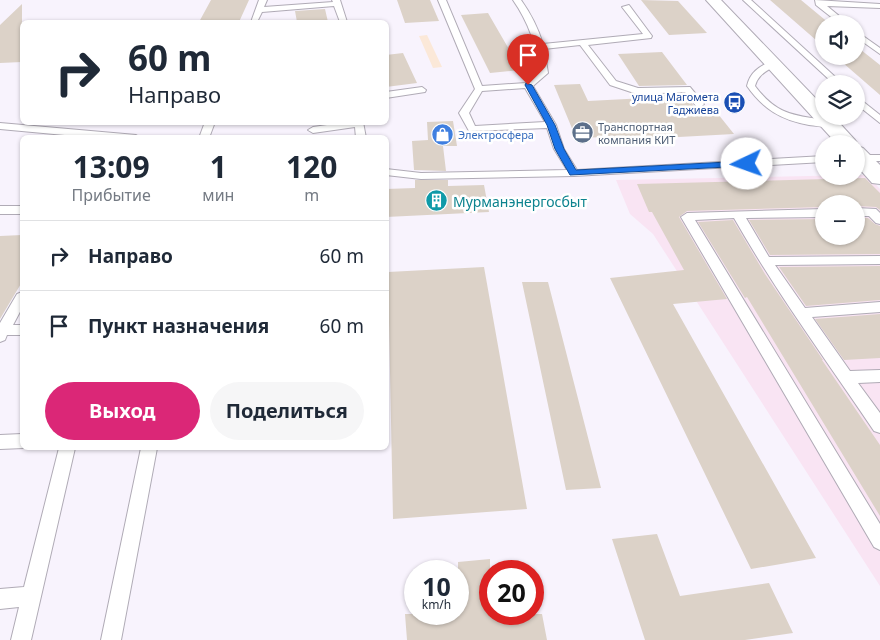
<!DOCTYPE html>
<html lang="ru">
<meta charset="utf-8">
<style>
:root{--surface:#fff;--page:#f6f6f7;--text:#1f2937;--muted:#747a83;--line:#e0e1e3;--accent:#db2777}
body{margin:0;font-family:"Noto Sans",sans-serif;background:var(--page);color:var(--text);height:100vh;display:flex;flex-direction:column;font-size:19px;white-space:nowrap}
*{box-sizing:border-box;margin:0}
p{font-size:16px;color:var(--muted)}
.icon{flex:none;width:28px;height:28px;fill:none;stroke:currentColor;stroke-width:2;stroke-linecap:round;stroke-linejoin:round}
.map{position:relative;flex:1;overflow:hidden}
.panel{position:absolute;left:20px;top:135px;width:369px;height:315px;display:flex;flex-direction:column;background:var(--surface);border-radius:8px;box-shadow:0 1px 4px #0004}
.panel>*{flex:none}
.banner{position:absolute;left:20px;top:20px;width:369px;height:105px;border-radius:8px;box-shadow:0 1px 4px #0004;background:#fff;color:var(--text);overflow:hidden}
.tools{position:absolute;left:815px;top:15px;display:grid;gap:10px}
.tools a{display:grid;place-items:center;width:50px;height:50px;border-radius:50%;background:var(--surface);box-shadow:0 1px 4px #0004;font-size:25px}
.speed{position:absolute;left:404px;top:560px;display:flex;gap:10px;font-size:25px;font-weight:700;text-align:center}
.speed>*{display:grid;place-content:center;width:65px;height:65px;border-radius:50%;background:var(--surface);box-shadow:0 1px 4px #0004;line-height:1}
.speed small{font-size:12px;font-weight:400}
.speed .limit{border:8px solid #d22;background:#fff;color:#111}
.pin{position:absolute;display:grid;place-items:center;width:42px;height:42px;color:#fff;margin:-51px -21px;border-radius:50% 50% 50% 0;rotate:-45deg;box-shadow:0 0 5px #0007}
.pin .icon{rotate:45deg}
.me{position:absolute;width:55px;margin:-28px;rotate:267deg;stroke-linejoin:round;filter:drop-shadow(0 0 4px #0008)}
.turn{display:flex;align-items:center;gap:18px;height:105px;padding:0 25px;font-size:22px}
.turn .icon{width:65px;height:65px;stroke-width:2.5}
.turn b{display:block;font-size:35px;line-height:42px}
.eta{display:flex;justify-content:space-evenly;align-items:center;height:85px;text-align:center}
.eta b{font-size:30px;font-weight:700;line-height:35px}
.button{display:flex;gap:10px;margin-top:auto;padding:10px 25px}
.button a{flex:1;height:58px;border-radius:30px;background:var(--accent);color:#fff;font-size:20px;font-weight:700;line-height:58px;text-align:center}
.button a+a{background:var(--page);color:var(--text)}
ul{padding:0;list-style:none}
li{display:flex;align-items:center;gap:15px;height:70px;padding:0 25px;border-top:1px solid var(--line)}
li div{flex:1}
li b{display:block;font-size:19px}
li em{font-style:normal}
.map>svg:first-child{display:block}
.commercial{fill:#fbe8d8}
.industrial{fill:#f9e4f3;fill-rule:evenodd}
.building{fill:#dcd2c8}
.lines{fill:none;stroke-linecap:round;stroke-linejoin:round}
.lane-casing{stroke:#b0abb6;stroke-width:2}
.secondary-casing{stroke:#b0abb6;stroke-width:2}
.lane{fill:#fff;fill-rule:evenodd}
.secondary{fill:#fff;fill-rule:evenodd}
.route{fill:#1a73e8;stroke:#114b97}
.labels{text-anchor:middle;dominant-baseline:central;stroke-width:5;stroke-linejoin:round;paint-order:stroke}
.far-transit-label{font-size:11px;fill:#164399;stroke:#fff;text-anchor:end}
.far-service-label{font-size:11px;fill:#4e5e75;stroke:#fff;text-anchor:start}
.far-shop-label{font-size:11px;fill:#366cbe;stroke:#fff;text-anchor:start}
.culture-label{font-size:14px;fill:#0d838f;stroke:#fff;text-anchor:start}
</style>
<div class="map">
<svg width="880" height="640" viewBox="0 0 880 640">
<rect width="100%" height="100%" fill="#f8f3fd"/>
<path class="commercial" d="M427,35L442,67L433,68L419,36Z"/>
<path class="industrial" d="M856,175H867L880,189V586L653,234L630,214L616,180ZM824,204H856V236H824Z"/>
<path class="building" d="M211,0H249L239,22H199Z
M397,0H430L439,21L405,23Z
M641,0L678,1L707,33L669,35Z
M770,0H801L830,24H824V47Z
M22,4V62L0,63V25Z
M325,9L328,22H297L295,11Z
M488,13L521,70L490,73L461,15Z
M856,46L880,65V95L835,56H856Z
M662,52L687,85L639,86L618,54Z
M403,53L417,83L386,87V55Z
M580,84L588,101L646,98L645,96L684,94L695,107L714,109L734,134L642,139L640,136L576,138L554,85Z
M453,121L457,146H443L446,171L414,170L412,141L428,140L427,122Z
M865,178L880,193V210L876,207L856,206V204H824V207L687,211L679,217L727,299L673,304L816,558L751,569L610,278L684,270L652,212H649L637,184Z
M415,180H448V186L484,185L489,212L386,217V189L415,188Z
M856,218H868L875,224L880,226V254L770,255L749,220L824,219V236H856Z
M733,220L765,274L823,360H822L880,445V516L747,297L745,298L698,222Z
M22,235V282L0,319V236Z
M880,266V300L806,306L779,267Z
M484,267L527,509L393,519L388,272Z
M522,282H548L601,488L566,490Z
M880,314V358L844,360L815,319Z
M657,534L680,596L769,583L793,633L745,640H645L612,539Z
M490,559V614H542L547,640H407L405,614H458V562Z"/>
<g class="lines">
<defs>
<path id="lane" d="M259,0H267L264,7L333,2L332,0H340L347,22H340L334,6L262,12L257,22H251Z
M438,0H446L482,86L526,83L540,72C536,45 529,23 513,0H521C531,14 538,28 543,44L643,34L622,7L629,5L652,36L651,38L588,45L616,81L638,88L690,87L704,104L702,106H696L685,92L637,94L610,85L580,45L544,49L548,73L533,86L556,125L564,149L577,170L824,156V162L574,176L421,179L386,175V169L421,173L567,170L554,149L547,128L469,131L459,113L475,89ZM525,88L545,122L475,126L469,113L482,91Z
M743,0H751L843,84H834Z
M815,0L880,4V8L827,6L849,24H840L816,5Z
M856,31L880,48V54L856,37Z
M771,61L778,63C769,71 759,72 755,86C780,119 798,114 833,122V126C826,128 817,126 809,125C781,120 763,109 747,86C750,72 759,67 771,61Z
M422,87L426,90L425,92L386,98V92Z
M856,96L880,115V123L856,104Z
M205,122H215L209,138H199Z
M348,122H363L366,138H356L355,127L313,133L308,130L313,127Z
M0,123L136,135L141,138H97L0,129Z
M856,155H880V161H856Z
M0,206H22V214H0Z
M856,208L876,209L880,213V224L876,223L869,216H856Z
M824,209V217L746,218L769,257L880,256V264L775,265L805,308L880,302V312L812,317L850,371L880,370V382L858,383L880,413V433L874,431C827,361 776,292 734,218L695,220L880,524V550L874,547L681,217L687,213Z
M22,292V308L13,325H22V335H7L5,340L0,342V323L17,294Z
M22,434V448H24L0,449V435Z
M59,448H75L31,640H11L19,607L0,609V589L24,587Z
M141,448H157L121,640H101Z"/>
<path id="secondary" d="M706,0H721L824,107V116H833L855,140L858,144L857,146L863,148L880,165V184L872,183L856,165V144H837Z"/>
</defs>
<use href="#lane" class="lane-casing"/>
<use href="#secondary" class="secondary-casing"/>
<use href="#lane" class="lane"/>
<use href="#secondary" class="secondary"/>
</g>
<path class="route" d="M526,83L532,85L555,125L564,149L576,170L747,161L752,164L747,166L570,175L555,149L547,125L525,85Z"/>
<defs>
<symbol id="bus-disc" viewBox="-11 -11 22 22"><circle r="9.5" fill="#1a4fb4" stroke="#fff"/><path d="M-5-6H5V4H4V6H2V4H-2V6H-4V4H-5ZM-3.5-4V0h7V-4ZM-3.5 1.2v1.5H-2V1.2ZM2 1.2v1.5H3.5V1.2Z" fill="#fff"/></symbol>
<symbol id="office-disc" viewBox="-11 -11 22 22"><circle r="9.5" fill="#5c6f8a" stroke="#fff"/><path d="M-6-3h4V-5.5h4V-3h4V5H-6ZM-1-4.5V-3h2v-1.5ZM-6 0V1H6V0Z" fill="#fff"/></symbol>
<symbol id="shop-disc" viewBox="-11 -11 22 22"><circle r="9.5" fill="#3f7fe0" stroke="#fff"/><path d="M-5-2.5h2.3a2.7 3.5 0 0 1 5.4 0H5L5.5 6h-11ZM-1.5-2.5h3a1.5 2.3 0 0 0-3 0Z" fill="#fff"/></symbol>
<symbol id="building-disc" viewBox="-11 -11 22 22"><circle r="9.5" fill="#0f9aa8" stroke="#fff"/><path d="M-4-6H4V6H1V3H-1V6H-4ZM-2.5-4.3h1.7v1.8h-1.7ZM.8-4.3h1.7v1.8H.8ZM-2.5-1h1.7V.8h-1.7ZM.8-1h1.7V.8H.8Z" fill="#fff"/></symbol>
</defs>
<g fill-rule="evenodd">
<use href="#bus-disc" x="722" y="90" width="25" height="25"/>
<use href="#office-disc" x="570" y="120" width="25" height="25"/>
<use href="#shop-disc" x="430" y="122" width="25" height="25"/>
<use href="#building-disc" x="424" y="188" width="25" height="25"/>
</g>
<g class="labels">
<g class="far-transit-label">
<text x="719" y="96">улица Магомета<tspan x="719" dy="13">Гаджиева</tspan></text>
</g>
<g class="far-service-label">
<text x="598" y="126">Транспортная<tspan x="598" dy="13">компания КИТ</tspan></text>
</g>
<g class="far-shop-label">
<text x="458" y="134">Электросфера</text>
</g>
<g class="culture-label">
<text x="453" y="201">Мурманэнергосбыт</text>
</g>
</g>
</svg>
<div class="tools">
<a><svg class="icon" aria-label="sound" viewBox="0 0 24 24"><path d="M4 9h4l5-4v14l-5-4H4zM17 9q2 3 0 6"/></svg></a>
<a><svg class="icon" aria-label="layers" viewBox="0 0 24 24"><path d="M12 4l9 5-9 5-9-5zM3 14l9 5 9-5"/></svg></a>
<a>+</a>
<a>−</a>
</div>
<div class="speed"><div>10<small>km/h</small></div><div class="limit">20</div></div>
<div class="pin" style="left:528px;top:85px;background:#d93025"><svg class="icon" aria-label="arrive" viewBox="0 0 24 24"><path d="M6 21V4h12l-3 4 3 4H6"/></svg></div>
<svg class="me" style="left:747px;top:164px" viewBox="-20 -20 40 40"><circle r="19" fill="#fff"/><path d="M0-13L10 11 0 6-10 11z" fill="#1a73e8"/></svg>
<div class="banner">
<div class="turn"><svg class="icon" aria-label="right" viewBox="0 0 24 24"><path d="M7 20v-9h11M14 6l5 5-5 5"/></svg><div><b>60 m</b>Направо</div></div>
</div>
<section class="panel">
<div class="eta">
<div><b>13:09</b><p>Прибытие</p></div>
<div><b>1</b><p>мин</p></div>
<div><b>120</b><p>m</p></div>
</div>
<ul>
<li><svg class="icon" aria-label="right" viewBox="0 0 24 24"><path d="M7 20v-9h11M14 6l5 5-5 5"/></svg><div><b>Направо</b></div><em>60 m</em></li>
<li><svg class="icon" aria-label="arrive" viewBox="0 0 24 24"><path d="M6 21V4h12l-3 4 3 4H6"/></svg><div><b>Пункт назначения</b></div><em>60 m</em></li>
</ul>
<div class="button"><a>Выход</a><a>Поделиться</a></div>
</section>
</div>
